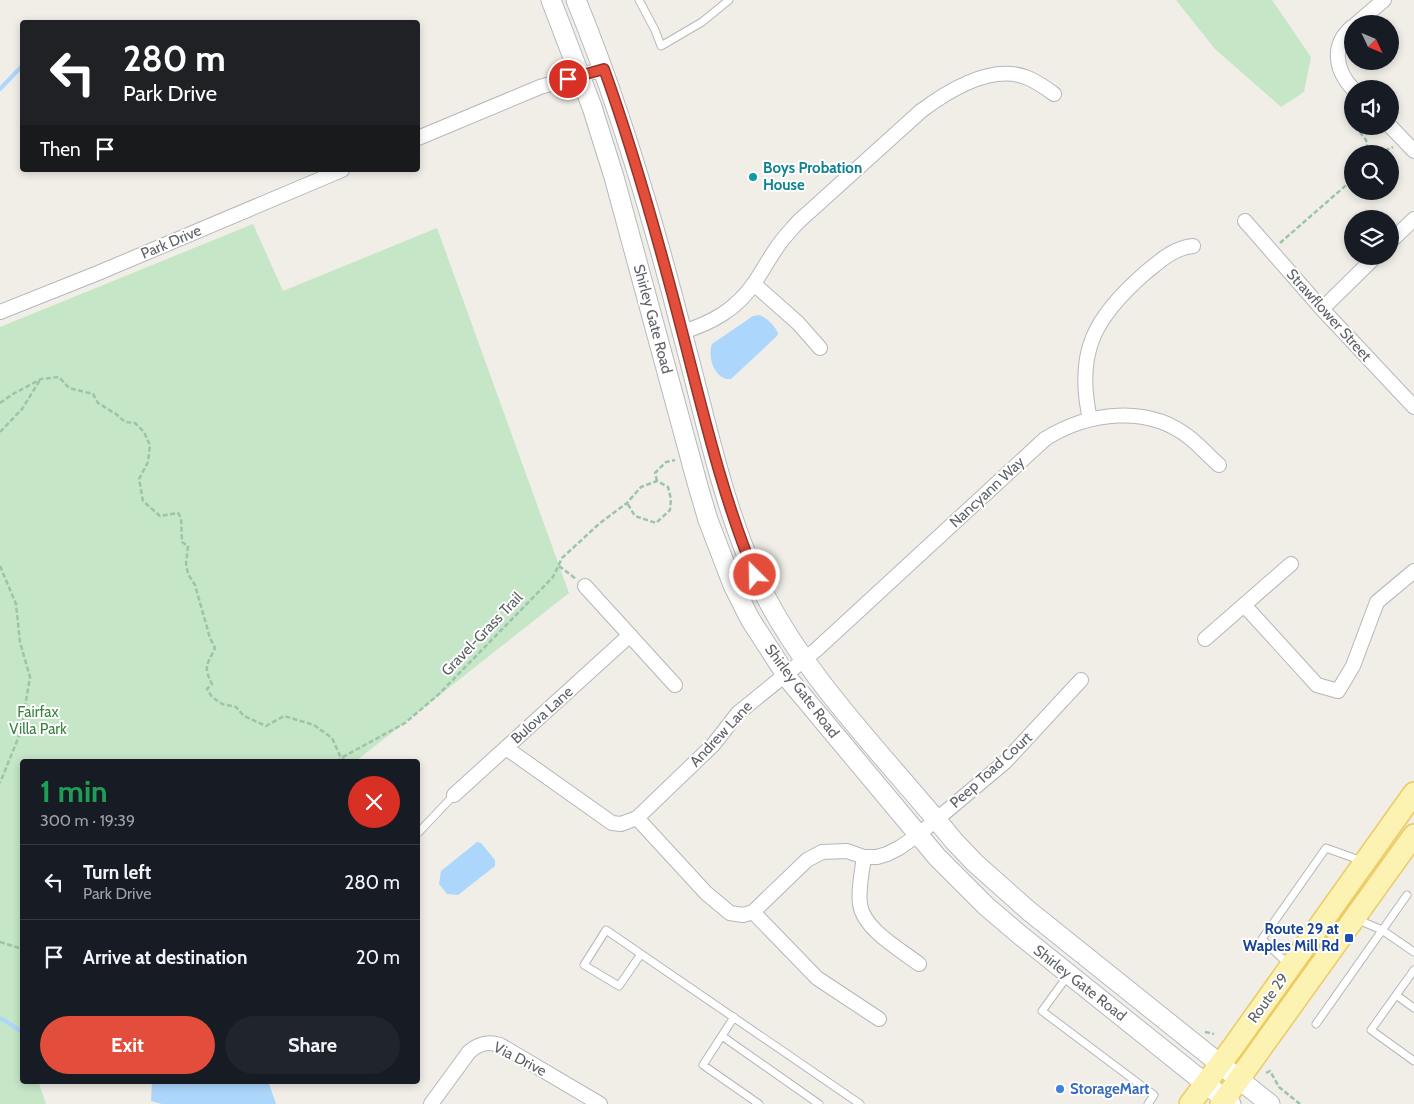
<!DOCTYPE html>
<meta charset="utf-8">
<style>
:root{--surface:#171b24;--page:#20242c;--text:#f1f3f6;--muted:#9ea1a6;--line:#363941;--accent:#e24e3b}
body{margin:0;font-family:Cabin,sans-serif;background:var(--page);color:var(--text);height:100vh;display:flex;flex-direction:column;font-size:19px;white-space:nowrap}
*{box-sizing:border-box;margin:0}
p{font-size:16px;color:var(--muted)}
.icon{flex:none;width:28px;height:28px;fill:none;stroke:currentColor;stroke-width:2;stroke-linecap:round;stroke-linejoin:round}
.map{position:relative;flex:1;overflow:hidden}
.details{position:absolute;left:20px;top:759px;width:400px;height:325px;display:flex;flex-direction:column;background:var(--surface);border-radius:5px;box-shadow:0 2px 8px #0003}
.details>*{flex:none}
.top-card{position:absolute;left:20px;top:20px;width:400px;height:152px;border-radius:5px;box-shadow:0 2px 8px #0003;background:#202124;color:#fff;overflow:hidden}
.needle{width:32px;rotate:134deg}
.tools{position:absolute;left:1344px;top:15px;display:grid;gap:10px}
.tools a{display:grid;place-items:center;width:55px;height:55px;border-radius:50%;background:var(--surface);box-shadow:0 2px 8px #0003;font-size:25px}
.pin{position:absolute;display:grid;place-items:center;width:42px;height:42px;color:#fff;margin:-21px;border:2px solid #fff;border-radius:50%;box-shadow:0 1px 5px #0007}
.me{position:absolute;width:55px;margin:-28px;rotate:337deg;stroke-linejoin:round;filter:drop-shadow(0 0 4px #0008)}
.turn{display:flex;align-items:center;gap:18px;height:105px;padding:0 20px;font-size:22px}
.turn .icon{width:65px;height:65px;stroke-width:2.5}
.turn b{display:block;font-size:35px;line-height:42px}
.then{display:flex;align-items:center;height:48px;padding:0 20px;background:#0003;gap:10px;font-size:19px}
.round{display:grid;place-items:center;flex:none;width:52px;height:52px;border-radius:26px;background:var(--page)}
.headline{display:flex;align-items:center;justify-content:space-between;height:85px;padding:0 20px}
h1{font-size:30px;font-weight:800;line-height:38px;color:#1e9e55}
.primary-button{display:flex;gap:10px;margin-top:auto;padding:10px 20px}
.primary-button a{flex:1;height:58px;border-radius:30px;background:var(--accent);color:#fff;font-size:20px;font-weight:800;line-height:58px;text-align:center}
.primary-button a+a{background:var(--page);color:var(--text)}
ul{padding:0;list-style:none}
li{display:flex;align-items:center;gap:15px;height:75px;padding:0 20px;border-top:1px solid var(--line)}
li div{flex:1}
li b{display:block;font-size:19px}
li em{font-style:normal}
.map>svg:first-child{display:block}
.green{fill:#c5e6c7}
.water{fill:#acd6fb}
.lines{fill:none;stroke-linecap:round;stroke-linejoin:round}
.stream{stroke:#acd6fb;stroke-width:4}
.service-casing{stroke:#b4b7bb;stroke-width:9}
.minor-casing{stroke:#b4b7bb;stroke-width:16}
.secondary-casing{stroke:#b6b9be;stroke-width:21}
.primary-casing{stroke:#eccb65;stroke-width:24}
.path{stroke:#9dc4aa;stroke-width:2.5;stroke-dasharray:5 2.5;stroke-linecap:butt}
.service{stroke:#fff;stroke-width:7}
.minor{stroke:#fff;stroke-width:14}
.secondary{stroke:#fff;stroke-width:19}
.primary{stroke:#fcf2b1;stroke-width:21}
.route-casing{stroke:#933326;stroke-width:12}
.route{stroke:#e24e3b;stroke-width:9}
.culture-dot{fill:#0f9aa8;stroke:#fff;stroke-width:2}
.transit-dot{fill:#1a4fb4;stroke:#fff;stroke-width:2}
.shop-dot{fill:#3f7fe0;stroke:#fff;stroke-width:2}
.labels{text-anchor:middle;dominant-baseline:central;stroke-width:4;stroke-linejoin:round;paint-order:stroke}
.culture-label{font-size:15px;font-weight:bold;fill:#0d838f;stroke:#fff;text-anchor:start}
.street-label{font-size:15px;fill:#5f6267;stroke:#fff}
.park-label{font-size:15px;fill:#398340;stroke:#fff}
.transit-label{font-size:15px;font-weight:bold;fill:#164399;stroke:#fff;text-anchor:end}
.shop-label{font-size:15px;font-weight:bold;fill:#366cbe;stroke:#fff;text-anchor:start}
</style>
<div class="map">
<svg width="1414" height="1104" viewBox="0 0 1414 1104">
<rect width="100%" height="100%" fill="#f0eee7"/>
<path class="green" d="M1176,0H1272L1311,57L1304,92L1281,107L1215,49Z
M253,224L283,291L437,228L569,593L356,761H22V1081H38L46,1104H0V327Z"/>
<path class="water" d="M759,315C767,318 774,325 778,333L777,336L731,379C715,381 707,357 712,344L753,316Z
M477,842L481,843L495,860V866L458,895L447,894L439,884L441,871Z
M152,1081H268L276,1104H162L151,1101Z"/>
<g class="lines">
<path class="stream" d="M0,89L22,66
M0,1019L4,1020L22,1032"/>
<defs>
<path id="service" d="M639,0L655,30L661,46L702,22L729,0
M418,833L454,795
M1356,919L1382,930L1414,952
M641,954L619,986L584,965L606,930L860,1104
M1289,965L1262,939L1326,848L1362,861
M1414,970L1371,1030L1414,1061
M1069,974L1042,1011L1154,1095L1148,1104
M1396,995L1414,1008
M734,1017L703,1065L759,1104
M1316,1024L1407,895
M722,1036L819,1104"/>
<path id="minor" d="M1356,24L1384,0
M1352,27C1331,45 1335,70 1353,89
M1390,126L1414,151
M418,138L540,87L603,69
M1245,221L1322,309L1414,407
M1390,242L1414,219
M754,284L798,323L820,348
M1322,309L1376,256
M0,312L98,273L342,170
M682,332C712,323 737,309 755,282C763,270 771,255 780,243C785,236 792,229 798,222L921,111C949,90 993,63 1028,78C1037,82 1046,88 1054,94
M1090,419C1075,352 1095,317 1144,274C1160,261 1173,248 1193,246
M585,586L675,685
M1244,605L1317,685L1338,691L1353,666L1377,602L1414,571
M1205,639L1291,564
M506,748L612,823L621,824L637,818L713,745L738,713L816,650L1045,439C1088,412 1148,404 1190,438C1200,446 1209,456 1219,465
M454,795L630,635
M637,818L706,893L730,913L743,915L753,912L807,860L822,852L847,851L864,857H877L887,854L899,848L918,835L1005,762L1081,680
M864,857C862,872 858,888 860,904C863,929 901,950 919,964
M753,912L817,978L879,1019
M431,1104L469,1052C479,1043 488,1041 500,1045L600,1104"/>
<path id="secondary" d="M551,0L592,107L614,177L698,486L708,520L733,585L750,619L790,681L937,857L986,906L1020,935L1231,1104
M576,0C621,109 654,222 683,336C705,416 721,499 755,575C800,674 886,757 954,841L975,863L1029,911L1270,1104"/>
<path id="primary" d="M1190,1104L1233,1047L1414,793
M1221,1104L1414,835"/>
</defs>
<use href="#service" class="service-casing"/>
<use href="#minor" class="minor-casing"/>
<use href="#secondary" class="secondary-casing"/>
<use href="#primary" class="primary-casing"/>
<path class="path" d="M1349,101L1352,120
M1355,126L1366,140L1369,154
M1378,154L1393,147
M1280,243L1352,180
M0,403L13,394L41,379L59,377L69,388L93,394L98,403L116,414L125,422L135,423L144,432L150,445L148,462L139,479L143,501L160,516L178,513L181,518L182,542L188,546L186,564L188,574L195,585L210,638L215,648C207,665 203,666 212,684L207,689L212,697L222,704L236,707L244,716L266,726L284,716L314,725L332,738L341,758L339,761
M0,432L22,409L40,380
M657,481L655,473L666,462L675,460
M0,566L16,604L20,642L30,677L21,731L0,783
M559,566L576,579
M346,761L341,758L405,723L439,694L553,577L562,558L600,523L627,503L641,487L657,481L668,487L671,499L670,510L656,523L635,516L627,503
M0,942L22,949
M1205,1032L1214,1034
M1266,1073L1270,1071L1279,1087L1300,1104"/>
<use href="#service" class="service"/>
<use href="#minor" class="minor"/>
<use href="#secondary" class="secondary"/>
<use href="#primary" class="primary"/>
</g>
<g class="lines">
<defs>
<path id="route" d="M568,79L604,69C635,155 660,246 683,335C704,416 723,498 755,575"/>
</defs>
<use href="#route" class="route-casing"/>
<use href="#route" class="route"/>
</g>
<circle class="culture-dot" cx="753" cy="177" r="5"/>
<rect class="transit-dot" x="1344" y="933" width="10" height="10" rx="2.5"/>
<circle class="shop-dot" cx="1060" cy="1089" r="5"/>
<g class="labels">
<g class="culture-label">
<text x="763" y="168">Boys Probation<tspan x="763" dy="17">House</tspan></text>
</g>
<g class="street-label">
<text transform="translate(171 242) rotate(-23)">Park Drive</text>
<text transform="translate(1329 315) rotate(48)">Strawflower Street</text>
<text transform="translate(653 319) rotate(75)">Shirley Gate Road</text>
<text transform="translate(987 492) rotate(-43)">Nancyann Way</text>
<text transform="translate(482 634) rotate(-46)">Gravel-Grass Trail</text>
<text transform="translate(802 691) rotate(53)">Shirley Gate Road</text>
<text transform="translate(542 715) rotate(-42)">Bulova Lane</text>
<text transform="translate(721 734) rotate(-47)">Andrew Lane</text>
<text transform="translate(991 770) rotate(-42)">Peep Toad Court</text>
<text transform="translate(1080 983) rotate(38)">Shirley Gate Road</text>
<text transform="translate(1268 998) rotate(-54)">Route 29</text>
<text transform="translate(520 1059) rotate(27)">Via Drive</text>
</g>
<g class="park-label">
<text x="38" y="712">Fairfax<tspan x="38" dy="17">Villa Park</tspan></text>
</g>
<g class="transit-label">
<text x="1339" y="929">Route 29 at<tspan x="1339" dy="17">Waples Mill Rd</tspan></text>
</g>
<g class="shop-label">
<text x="1070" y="1089">StorageMart</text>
</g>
</g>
</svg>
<div class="tools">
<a><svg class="needle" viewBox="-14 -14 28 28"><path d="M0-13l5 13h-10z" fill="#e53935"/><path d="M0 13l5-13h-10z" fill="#9ea1a6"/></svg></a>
<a><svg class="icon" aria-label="sound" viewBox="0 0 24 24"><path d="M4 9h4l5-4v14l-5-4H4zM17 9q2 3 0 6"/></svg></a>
<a><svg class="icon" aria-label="search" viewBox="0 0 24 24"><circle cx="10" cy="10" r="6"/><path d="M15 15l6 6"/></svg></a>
<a><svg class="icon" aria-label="layers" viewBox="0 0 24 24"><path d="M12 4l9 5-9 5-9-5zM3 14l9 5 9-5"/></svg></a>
</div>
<div class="pin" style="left:568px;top:79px;background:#d93025"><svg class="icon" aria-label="arrive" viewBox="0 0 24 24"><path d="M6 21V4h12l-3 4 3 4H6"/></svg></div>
<svg class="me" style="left:755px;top:575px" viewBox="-20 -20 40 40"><circle r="17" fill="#e24e3b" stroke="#fff" stroke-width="3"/><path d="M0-11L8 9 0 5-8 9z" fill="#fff"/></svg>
<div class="top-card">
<div class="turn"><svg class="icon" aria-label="left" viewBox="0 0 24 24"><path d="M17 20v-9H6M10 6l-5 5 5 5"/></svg><div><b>280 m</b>Park Drive</div></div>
<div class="then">Then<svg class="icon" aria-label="arrive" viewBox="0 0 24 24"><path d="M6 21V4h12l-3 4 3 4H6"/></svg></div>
</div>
<section class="details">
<div class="headline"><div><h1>1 min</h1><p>300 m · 19:39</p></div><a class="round" style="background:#d93025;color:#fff"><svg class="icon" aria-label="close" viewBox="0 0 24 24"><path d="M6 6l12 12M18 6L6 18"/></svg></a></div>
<ul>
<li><svg class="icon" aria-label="left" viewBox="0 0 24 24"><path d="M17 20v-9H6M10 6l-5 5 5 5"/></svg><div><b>Turn left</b><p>Park Drive</p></div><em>280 m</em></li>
<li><svg class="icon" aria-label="arrive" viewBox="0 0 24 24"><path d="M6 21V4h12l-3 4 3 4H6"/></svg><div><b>Arrive at destination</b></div><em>20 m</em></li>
</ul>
<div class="primary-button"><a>Exit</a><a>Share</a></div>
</section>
</div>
